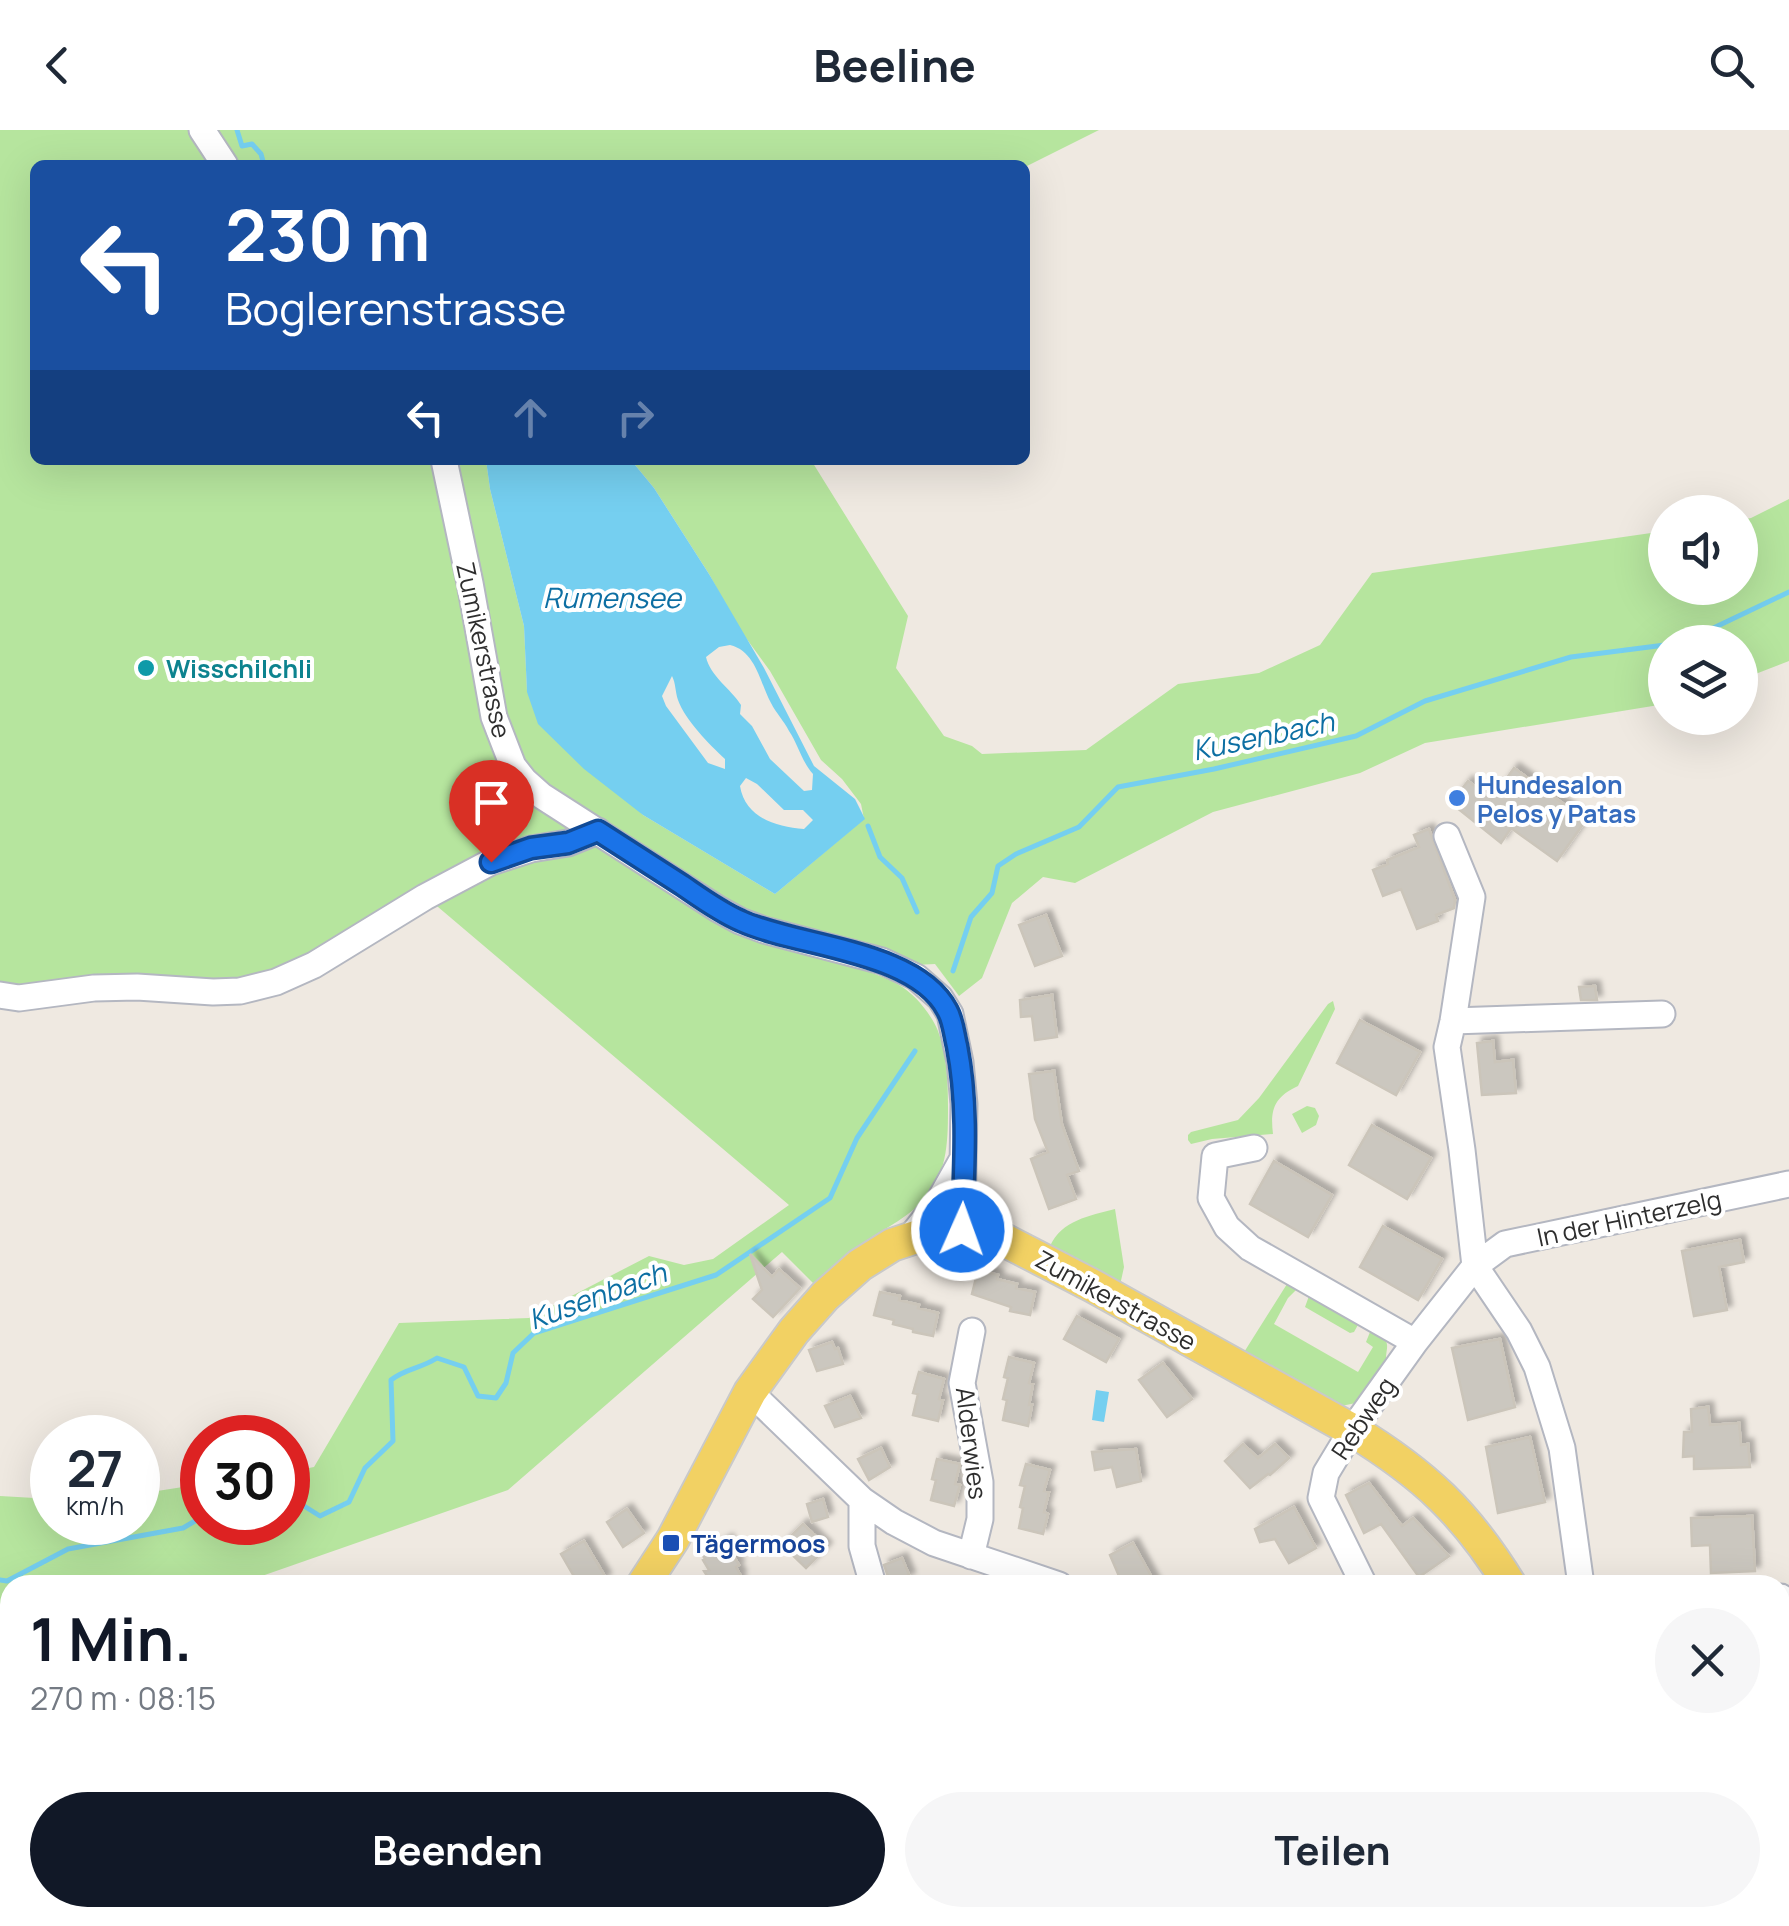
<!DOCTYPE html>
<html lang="de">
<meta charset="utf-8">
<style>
:root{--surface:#fff;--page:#f6f6f7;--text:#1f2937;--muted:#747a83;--accent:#111827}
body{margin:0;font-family:Manrope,sans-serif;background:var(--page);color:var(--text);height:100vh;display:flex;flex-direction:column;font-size:38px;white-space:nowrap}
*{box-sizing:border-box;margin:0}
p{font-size:32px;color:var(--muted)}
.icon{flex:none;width:55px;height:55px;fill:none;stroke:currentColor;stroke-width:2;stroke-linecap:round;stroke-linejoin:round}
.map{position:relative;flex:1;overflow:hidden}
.details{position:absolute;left:0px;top:1445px;width:1790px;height:352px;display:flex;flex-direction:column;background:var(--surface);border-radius:30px 30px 0 0;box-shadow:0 10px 40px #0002}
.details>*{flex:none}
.top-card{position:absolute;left:30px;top:30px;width:1000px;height:305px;border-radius:15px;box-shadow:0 10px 40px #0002;background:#1a4fa0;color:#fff;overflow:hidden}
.controls{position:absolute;left:1648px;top:365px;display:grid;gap:20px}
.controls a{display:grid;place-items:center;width:110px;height:110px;border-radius:50%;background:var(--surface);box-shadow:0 10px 40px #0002;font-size:50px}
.speed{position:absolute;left:30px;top:1285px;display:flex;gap:20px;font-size:50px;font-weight:700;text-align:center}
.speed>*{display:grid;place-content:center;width:130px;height:130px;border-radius:50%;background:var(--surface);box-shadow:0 10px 40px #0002;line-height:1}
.speed small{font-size:25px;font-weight:400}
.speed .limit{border:15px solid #d22;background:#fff;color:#111}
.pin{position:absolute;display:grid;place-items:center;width:85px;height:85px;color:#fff;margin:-102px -42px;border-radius:50% 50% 50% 0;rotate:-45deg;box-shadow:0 0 10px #0007}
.pin .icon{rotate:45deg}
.me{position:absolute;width:110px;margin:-55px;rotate:2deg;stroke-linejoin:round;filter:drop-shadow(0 0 8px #0008)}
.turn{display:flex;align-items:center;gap:35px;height:210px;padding:0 30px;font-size:45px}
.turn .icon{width:130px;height:130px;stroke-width:2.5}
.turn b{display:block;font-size:70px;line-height:85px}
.lanes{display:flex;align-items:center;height:95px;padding:0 30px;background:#0003;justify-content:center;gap:50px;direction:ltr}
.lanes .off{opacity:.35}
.round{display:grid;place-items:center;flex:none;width:105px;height:105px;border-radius:52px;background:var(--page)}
.headline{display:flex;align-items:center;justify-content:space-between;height:170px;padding:0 30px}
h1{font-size:60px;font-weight:700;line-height:75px;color:var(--accent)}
.cta{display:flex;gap:20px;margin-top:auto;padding:20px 30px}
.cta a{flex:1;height:115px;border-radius:60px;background:var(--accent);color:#fff;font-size:40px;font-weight:700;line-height:115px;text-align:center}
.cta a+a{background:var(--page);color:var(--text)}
header{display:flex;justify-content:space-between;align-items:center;height:130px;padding:0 30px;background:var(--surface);font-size:45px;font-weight:700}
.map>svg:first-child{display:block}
.green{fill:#b6e59e}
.water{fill:#75cff0;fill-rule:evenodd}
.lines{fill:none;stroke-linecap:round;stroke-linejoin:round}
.stream{stroke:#75cff0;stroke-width:5}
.building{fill:#cbc7bf;stroke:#cbc5ba;stroke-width:2.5;filter:url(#shadow)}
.minor-casing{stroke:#b4b7c1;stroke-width:29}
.major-casing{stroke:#c9c9c9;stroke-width:36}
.minor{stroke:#fff;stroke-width:25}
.major{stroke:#f2d163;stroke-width:32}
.route-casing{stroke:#114b97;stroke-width:25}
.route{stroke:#1a73e8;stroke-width:18}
.culture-dot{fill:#0f9aa8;stroke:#fff;stroke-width:4}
.shop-dot{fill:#3f7fe0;stroke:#fff;stroke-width:4}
.transit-dot{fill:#1a4fb4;stroke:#fff;stroke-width:4}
.labels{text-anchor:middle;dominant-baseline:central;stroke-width:8;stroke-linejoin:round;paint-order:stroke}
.street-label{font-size:25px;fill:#2e2e2e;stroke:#fff}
.culture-label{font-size:25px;font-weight:bold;fill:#0d838f;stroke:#fff;text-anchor:start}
.shop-label{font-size:25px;font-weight:bold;fill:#366cbe;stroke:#fff;text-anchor:start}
.transit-label{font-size:25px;font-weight:bold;fill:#164399;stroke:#fff;text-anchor:start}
.water-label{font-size:28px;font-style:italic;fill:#0d6fa3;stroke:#fff}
</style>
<header><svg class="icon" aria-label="back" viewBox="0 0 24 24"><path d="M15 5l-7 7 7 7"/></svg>Beeline<svg class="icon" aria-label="search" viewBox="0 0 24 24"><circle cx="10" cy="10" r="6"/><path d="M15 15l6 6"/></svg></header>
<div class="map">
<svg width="1789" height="1796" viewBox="0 0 1789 1796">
<defs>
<filter id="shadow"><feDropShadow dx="5" dy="-5" stdDeviation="2.5" flood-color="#0004"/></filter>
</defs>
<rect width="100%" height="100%" fill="#efe9e1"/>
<path class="green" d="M0,0H1099L1025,37L35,35V330H486L490,359L524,496L527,561L643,685L775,764L864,689L861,674L842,649L821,630L770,541L738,497L709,444L654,358L631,330H811L908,486L896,538L944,606L972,616L982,624L1086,620L1178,554L1259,543L1320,515L1372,443L1665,401V458H1740V390L1751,388L1789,369V531L1740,550V512H1665V574L1425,613L1360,643L1213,682L1075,753L1043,747L1012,773L982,848L959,866L935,834L915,835L766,789L760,813C799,824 864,835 899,855C915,864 931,884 938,901C947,924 948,953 948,977C948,1007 948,1040 928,1065C908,1090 879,1100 855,1119C841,1130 830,1145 818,1158L782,1122L508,1360L236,1455H10V1535L0,1538V1366L52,1369V1392H138V1364L202,1354V1392H288V1342L314,1337L399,1193L529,1188L649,1126L684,1135L713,1129L789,1075L418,760L312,825L239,852L21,858L0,855Z
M1333,871L1335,879L1298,956C1274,967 1270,980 1273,1004L1212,1009L1191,1014L1188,1010V1005L1191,1002L1238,990L1259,968L1328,874Z
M1307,976L1315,978L1319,986L1316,995L1302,1003L1292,984Z
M1115,1079L1124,1137L1119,1160L1050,1116C1062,1090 1089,1086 1115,1079Z
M1287,1154L1297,1159L1288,1168L1274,1194L1358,1242L1373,1217L1366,1212L1370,1202C1398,1210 1382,1220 1387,1236L1356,1273L1341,1276L1241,1227Z
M1309,1166L1359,1193L1354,1202L1350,1203L1305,1177Z"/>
<path class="water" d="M486,330H631L654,358L709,444L764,538L814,636L855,669L865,689L775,764L643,685L584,639L538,594L527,562L524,496L490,359ZM730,515C756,521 760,553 771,573C776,583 784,591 789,601C798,614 802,632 813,644L812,660L804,661L770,629L752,596L740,584L741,575C731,559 710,546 706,527L719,517ZM672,546C676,554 675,561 678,570C685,590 710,615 725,629V639L708,633L666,576L662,566ZM746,648L757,654L784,680H803L813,690L804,699C775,697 745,687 740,656Z
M1096,1260L1109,1262L1104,1292L1092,1290Z
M271,1788H451L456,1796H249Z"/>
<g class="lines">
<path class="stream" d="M237,0L242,16L252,14L261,24L264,35
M1684,512L1789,462
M868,696L880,727L902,748L917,782
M953,841L971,787L992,763L998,736L1016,724L1079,697L1118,657L1214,639L1356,606L1425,571L1571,527L1665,515
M288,1366L320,1386L349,1372L365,1338L393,1311L391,1250C406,1238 420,1239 437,1228L464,1237L478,1266L496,1268L506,1253L513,1223L534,1203L716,1145L830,1068L857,1008L915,921
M0,1450L7,1451L68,1419L183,1398L202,1387"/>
</g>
<path class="building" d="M1514,638L1586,690L1557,731L1511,698L1501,713L1451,673L1468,651L1492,669Z
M1429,699L1455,770L1454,778L1436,785L1438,791L1417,799L1401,759L1383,766L1373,740L1388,734L1387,730L1419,717L1414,705Z
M1046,785L1062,826L1035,836L1019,795Z
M1595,856L1597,870H1581L1579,857Z
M1052,865L1057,907L1035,910L1032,886L1021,887L1020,870Z
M1360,890L1420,922L1396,965L1337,933Z
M1493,911L1495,932L1513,930L1516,963L1482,965L1477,913Z
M1054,941L1062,995L1079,1041L1067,1045L1076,1069L1049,1079L1031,1029L1048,1022L1035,989L1029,944Z
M1372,995L1431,1028L1407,1069L1349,1035Z
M1274,1031L1332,1065L1308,1107L1250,1074Z
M1383,1096L1442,1129L1418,1170L1360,1137Z
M1740,1110L1744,1132L1719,1137L1727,1180L1694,1186L1682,1121Z
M750,1124L772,1147L779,1139L800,1158L773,1187L753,1169L762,1160Z
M978,1140L998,1145L997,1149L1017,1154L1016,1158L1035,1162L1030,1185L1010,1181L1011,1177L972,1164Z
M880,1162L900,1166L899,1170L919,1175L918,1178L938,1183L933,1206L913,1202V1199L893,1194L894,1190L874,1185Z
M1077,1186L1119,1209L1106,1232L1064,1209Z
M1500,1209L1515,1277L1468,1290L1452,1218Z
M832,1212L835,1219L838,1218L843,1234L817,1241L809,1220Z
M1009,1227L1034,1233L1029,1253L1033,1254L1029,1275H1032L1028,1296L1003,1290L1007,1270L1003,1269L1008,1248L1004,1247Z
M1163,1233L1192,1269L1167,1287L1139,1250Z
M919,1242L944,1249L939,1269L943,1270L938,1291L913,1285L918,1264L913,1263Z
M850,1266L861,1288L835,1297L825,1276Z
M1708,1277L1710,1295L1739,1293L1741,1315L1748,1314L1750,1337L1694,1339V1326L1683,1327L1684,1302H1692L1691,1279Z
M1530,1307L1545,1372L1498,1383L1486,1317Z
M1243,1314L1258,1328L1275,1314L1289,1328L1270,1345L1268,1344L1250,1358L1225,1331Z
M881,1318L890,1337L869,1350L858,1329Z
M1136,1319L1141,1351L1117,1357L1112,1337L1095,1340L1092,1322Z
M937,1329L960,1334L955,1354L960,1355L954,1376L931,1370L936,1350L932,1349Z
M1026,1334L1050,1340L1044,1361L1049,1362L1044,1382L1048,1384L1043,1404L1019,1398L1023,1378L1020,1377L1025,1356L1020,1355Z
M1369,1353L1402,1396L1413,1388L1449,1426L1419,1447L1381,1394L1364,1403L1346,1365Z
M823,1369L828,1387L812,1392L807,1374Z
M1294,1377L1316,1418L1289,1433L1275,1409L1260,1412L1255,1399Z
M627,1379L644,1403L623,1417L607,1392Z
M1752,1386L1755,1441L1711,1443L1710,1415L1692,1416L1691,1388Z
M803,1394L827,1417L806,1438L782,1415Z
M728,1409L733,1421L731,1422L739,1435L736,1437L741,1446L738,1448L742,1455H713L704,1441L709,1440L703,1430L705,1429L702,1424Z
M584,1411L606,1448L594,1455H579L561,1424Z
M1133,1413L1144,1433L1156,1455H1124L1119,1446L1110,1425Z
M902,1428L910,1447L891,1455L884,1435Z"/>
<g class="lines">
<defs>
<path id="minor" d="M202,0L225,35
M444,330L470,453L494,587L513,636L524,650L542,666L718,779L740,791L764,800L882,831L916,847L940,868L950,884L960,932L964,974L962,1100
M1447,706L1472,767L1453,891L1447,917L1462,1020L1475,1136L1519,1201L1537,1237L1562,1318L1581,1455
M0,865L19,868L94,858L137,857L213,862L240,861L276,852L314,835L425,767L491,732L531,719L568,713L598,701
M1453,891L1662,884
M1254,1018L1215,1026L1211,1068L1227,1097L1250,1118L1415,1212
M909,1109L939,1071L961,1032
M750,1262L862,1370V1416L873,1455
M862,1370L894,1392L934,1413L1059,1455
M971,1426L980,1389V1352L962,1253L972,1201
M1364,1455L1321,1368L1326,1343L1352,1300L1415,1212L1475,1136L1505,1114L1789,1054
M1781,1467L1789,1591
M1780,1629H1789
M840,1788L842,1796
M1032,1788L1036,1796
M1282,1788L1285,1796
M1608,1796L1610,1788"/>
<path id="major" d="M643,1455L673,1409L750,1262L794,1201L825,1166L860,1135L892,1115L928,1103L972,1100L1004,1110L1093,1156L1352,1300C1424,1344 1466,1383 1510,1455
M0,1745L10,1744
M1681,1788L1702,1796
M1777,1796L1789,1792"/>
</defs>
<use href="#minor" class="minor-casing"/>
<use href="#major" class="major-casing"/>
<use href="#minor" class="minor"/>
<use href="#major" class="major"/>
</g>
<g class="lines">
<defs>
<path id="route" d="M491,732L531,718L568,713L598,701C626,719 654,737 682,755C701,768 720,782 741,791C798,817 916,820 947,880C953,890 954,904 957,916C969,977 964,1039 962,1100"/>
</defs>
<use href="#route" class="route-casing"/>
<use href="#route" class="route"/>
</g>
<circle class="culture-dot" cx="146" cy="538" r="10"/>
<circle class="shop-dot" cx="1457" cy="668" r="10"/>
<rect class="transit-dot" x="661" y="1403" width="20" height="20" rx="5"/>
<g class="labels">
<g class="street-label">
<text transform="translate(484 520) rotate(78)">Zumikerstrasse</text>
<text transform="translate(1629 1088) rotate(-12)">In der Hinterzelg</text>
<text transform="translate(1116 1170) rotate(29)">Zumikerstrasse</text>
<text transform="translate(1363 1288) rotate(-56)">Rebweg</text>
<text transform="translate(972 1313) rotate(83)">Alderwies</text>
</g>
<g class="culture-label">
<text x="166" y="538">Wisschilchli</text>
</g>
<g class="shop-label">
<text x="1477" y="654">Hundesalon<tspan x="1477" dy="29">Pelos y Patas</tspan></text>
</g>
<g class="transit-label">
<text x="691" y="1413">Tägermoos</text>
</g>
<g class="water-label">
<text x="612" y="467">Rumensee</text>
<text transform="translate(1263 605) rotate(-12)">Kusenbach</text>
<text transform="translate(597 1165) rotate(-20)">Kusenbach</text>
</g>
</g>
</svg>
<div class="controls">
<a><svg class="icon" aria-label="sound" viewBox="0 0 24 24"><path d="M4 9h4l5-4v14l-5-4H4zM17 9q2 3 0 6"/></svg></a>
<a><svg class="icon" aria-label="layers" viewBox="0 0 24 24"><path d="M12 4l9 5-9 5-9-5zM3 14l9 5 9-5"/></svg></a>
</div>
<div class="speed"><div>27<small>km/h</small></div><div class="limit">30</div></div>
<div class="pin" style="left:491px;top:732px;background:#d93025"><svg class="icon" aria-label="arrive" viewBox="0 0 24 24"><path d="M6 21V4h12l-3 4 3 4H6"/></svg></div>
<svg class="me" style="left:962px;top:1100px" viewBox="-20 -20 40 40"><circle r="17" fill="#1a73e8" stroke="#fff" stroke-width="3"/><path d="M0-11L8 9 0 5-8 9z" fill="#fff"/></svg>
<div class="top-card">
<div class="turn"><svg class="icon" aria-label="left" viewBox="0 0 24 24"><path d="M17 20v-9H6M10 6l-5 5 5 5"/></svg><div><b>230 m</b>Boglerenstrasse</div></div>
<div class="lanes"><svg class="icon" aria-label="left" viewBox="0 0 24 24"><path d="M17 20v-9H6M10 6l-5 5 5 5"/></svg><svg class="icon off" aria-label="ahead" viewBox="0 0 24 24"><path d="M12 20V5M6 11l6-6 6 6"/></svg><svg class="icon off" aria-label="right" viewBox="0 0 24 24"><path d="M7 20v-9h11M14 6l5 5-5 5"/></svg></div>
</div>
<section class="details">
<div class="headline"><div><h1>1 Min.</h1><p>270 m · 08:15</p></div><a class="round"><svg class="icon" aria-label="close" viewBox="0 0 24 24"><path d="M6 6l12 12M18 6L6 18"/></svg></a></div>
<div class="cta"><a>Beenden</a><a>Teilen</a></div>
</section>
</div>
